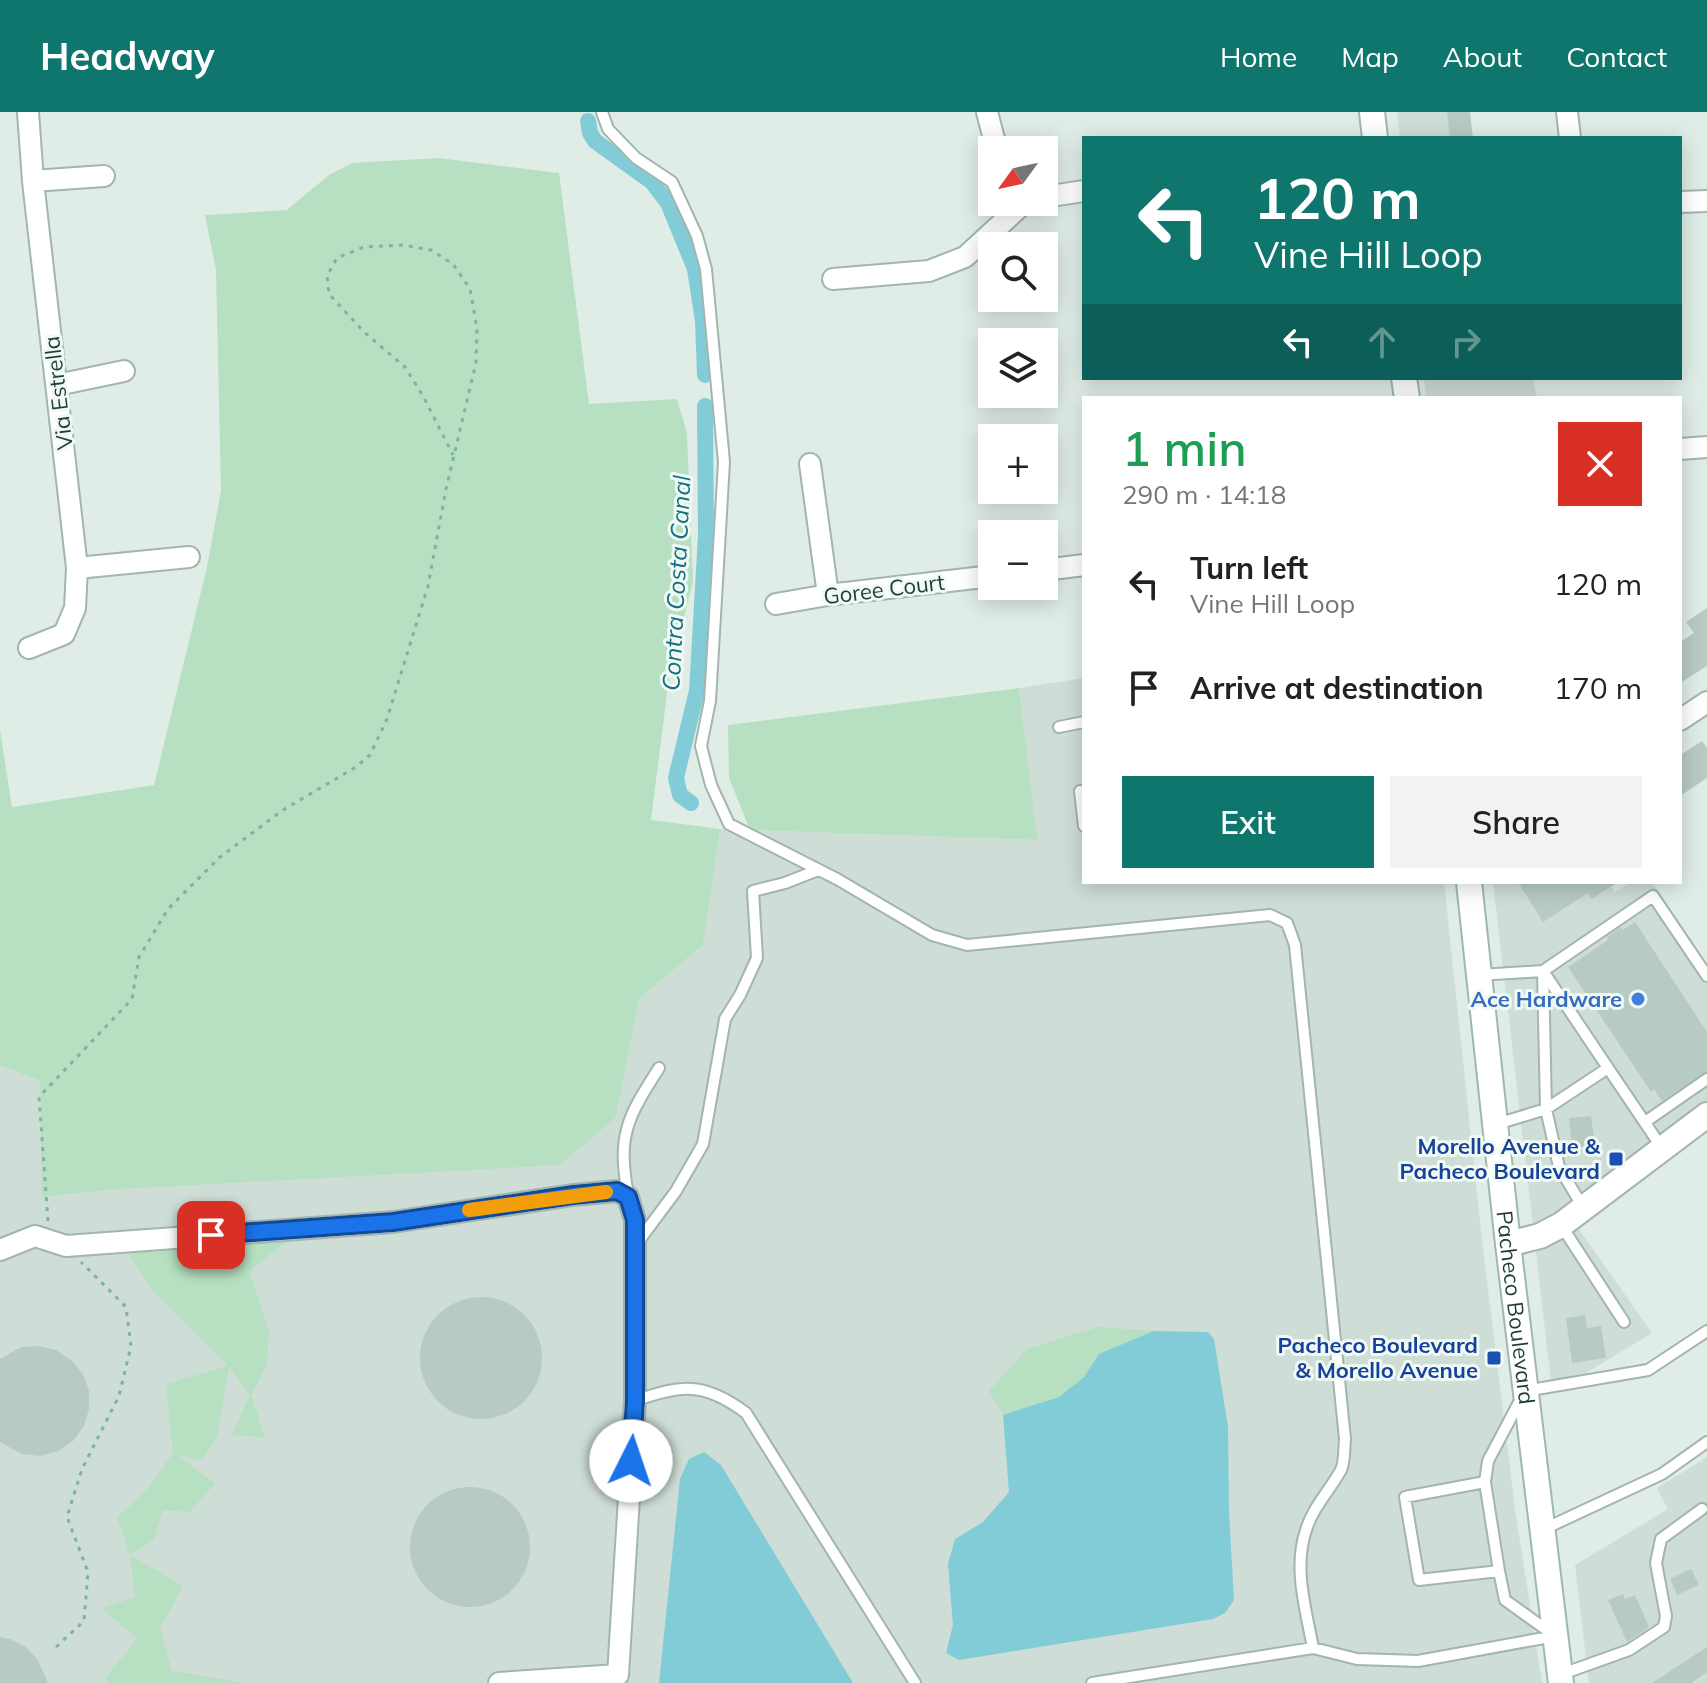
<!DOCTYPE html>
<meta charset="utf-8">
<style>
:root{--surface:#fff;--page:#f2f2f2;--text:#222;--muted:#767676;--accent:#0f766e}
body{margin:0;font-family:Mulish,sans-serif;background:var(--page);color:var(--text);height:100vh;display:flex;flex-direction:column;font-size:30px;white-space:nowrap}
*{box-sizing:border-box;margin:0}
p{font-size:26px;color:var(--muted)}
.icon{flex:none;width:44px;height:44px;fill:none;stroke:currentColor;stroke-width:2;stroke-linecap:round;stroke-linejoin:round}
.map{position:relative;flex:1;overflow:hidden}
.details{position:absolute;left:1082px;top:284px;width:600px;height:488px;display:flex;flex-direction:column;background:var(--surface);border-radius:0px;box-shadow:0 4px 20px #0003}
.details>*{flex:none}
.guide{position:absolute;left:1082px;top:24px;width:600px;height:244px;border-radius:0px;box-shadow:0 4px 20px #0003;background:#0f766e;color:#fff;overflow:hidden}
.needle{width:52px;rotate:237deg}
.buttons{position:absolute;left:978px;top:24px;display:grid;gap:16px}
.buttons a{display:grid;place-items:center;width:80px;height:80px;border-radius:0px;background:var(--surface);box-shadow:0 4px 20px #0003;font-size:40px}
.pin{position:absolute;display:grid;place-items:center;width:68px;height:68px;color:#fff;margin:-34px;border-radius:16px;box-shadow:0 4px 12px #0006}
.me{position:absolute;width:88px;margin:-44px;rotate:4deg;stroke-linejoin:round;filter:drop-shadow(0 0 6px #0008)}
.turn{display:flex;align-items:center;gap:28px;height:168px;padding:0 40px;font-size:36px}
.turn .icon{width:104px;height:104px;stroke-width:2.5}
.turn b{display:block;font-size:56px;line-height:68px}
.lanes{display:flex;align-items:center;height:76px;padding:0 40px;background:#0003;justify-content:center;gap:40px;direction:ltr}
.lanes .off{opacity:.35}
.round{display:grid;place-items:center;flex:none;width:84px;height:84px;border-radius:0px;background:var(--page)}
.head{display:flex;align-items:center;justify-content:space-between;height:136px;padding:0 40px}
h1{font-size:48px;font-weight:600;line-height:60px;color:#1e9e55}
.primary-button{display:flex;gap:16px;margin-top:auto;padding:16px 40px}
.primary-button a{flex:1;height:92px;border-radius:0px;background:var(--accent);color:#fff;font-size:32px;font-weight:600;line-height:92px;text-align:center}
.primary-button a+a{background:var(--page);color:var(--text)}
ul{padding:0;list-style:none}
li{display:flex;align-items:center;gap:24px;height:104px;padding:0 40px}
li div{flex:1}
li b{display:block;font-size:30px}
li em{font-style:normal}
header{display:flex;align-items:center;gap:48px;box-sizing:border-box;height:112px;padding:0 40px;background:var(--accent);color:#fff}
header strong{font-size:38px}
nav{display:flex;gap:44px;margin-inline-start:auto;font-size:28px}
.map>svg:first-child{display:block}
.built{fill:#ceddd6}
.green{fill:#b6e0c1}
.water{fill:#82ccd8}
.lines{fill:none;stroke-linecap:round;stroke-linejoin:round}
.canal{stroke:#82ccd8;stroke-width:16}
.building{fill:#b8cbc2}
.service-casing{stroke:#a2b5ae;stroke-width:14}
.minor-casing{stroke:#a2b5ae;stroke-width:24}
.tertiary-casing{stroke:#a2b5ae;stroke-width:28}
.secondary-casing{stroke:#9db9af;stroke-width:28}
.path{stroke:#7db4a1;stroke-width:3;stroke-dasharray:4 6;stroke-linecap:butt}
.service{stroke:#fff;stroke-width:10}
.minor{stroke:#fff;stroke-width:20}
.tertiary{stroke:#fff;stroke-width:24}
.secondary{stroke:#fff;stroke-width:24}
.route-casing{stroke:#114b97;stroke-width:20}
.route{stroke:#1a73e8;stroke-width:14}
.slow{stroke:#f59e0b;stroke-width:14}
.shop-dot{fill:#3f7fe0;stroke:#f1f9f5;stroke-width:3}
.transit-dot{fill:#1a4fb4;stroke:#f1f9f5;stroke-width:3}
.labels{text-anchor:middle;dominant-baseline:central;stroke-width:6;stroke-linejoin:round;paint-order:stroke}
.street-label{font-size:22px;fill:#1f3f35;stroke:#f1f9f5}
.shop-label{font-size:22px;font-weight:bold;fill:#366cbe;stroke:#f1f9f5;text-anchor:end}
.transit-label{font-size:22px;font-weight:bold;fill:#164399;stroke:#f1f9f5;text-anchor:end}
.water-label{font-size:24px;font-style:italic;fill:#137181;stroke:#f1f9f5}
</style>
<header>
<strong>Headway</strong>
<nav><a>Home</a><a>Map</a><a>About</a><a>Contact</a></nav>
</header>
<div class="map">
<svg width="1707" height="1571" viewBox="0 0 1707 1571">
<rect width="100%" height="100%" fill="#e0ede7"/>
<path class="built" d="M1397,0H1469L1472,26H1400Z
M1424,266H1533L1537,286H1426Z
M1084,566V770H1444L1482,1128L1515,1397L1542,1571H0V953L40,969L43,1085L119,1077L616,1005L639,887L703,833L720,717L1036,728L1019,576Z
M1493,770H1608L1615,780L1631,770H1652L1707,852V1004L1571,1106L1652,1221L1584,1262L1551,1270Z
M1707,1345V1571H1589L1575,1453L1668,1397L1657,1376Z"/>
<path class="green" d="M439,46L559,61L589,292L677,287L687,321L693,470L670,558L651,708L720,717L703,833L639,887L616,1005L560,1053L119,1077L42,1085L40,969L0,953V618L12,695L154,673L207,455L221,379L216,157L205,103L287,98L329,63L352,51Z
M1019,576L1037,728L750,718L729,666L728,613Z
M303,1117L249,1159L269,1218L267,1253L251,1283L265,1325L232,1323L250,1283L229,1255L217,1325L201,1349L175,1342L215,1371L190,1400L163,1398L154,1427L130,1443L183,1474L160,1517L172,1559L244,1571H109L105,1566L137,1527L102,1496L135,1485L130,1443L117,1405L146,1379L173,1341L166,1272L228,1254L152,1177L120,1129Z
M1098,1215L1154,1219L1099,1242L1084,1265L1059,1285L1003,1303L989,1279L1027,1237Z"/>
<path class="water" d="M1154,1219L1208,1220L1214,1227L1228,1315L1229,1400L1234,1488L1225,1501L1213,1507L959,1548L946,1541L953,1513L948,1452L955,1427L983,1410L1009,1380L1003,1303L1059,1285L1084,1265L1099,1242Z
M704,1340L721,1353L853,1571H659L680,1367L689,1347Z"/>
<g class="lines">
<path class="canal" d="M588,9L590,21L595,29L652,70L668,91L695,157L703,209L705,263
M691,691L680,683L676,666L697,579L706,423L705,294"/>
</g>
<path class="building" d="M1447,0H1470L1473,26H1450Z
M1707,496V554L1680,571V530L1694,521L1686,510Z
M1702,629L1707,636V666L1680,684V643Z
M1518,770H1618L1592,787L1588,781L1543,810Z
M1635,810L1707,920V959L1662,989L1654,977L1651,980L1568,855L1608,828L1607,825L1621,815L1623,818Z
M1591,1004L1595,1033L1572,1036L1569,1006Z
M420 1246a61 61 0 1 1 122 0a61 61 0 1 1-122 0Z
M1585,1203L1587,1216L1601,1214L1606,1246L1572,1251L1566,1206Z
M39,1234L56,1238L71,1248L83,1262L89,1279V1297L84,1314L73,1329L58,1339L40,1344L22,1342L0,1330V1247L21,1235Z
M410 1435a60 60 0 1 1 120 0a60 60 0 1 1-120 0Z
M1691,1457L1699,1473L1677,1483L1670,1467Z
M1623,1482L1625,1487L1635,1483L1649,1515L1627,1530L1608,1488Z
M0,1525L10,1527L26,1535L38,1548L48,1571H0Z
M1707,1535V1560L1691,1571H1652Z"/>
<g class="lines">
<defs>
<path id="service" d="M602,0L608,17L636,46L672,70L697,124L706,157L724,350L710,589L701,634L711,673L729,712L837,767L932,823L967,833L1270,803L1287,811L1295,833L1345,1327C1344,1336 1345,1349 1341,1358C1330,1378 1313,1395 1306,1418C1293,1456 1306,1498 1313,1536
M1059,615L1084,610
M1080,679L1084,714
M1479,863L1543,859L1653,784L1707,864
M1645,1010L1707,967
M1497,1012L1546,997L1608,956L1662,1036
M628,1083C617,1023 627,1006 659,956
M1584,1097L1559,1055L1546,997L1543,859L1608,956
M1561,1113L1624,1210
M638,1130L676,1079L703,1032L725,907L740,883L757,846L753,779L785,771L818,758
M635,1289C681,1272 705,1270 746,1301L915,1571
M1485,1370L1499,1459L1419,1468L1405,1385L1485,1370L1488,1349L1525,1279L1648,1258L1707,1219
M1544,1417L1662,1362L1707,1330
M1499,1459L1505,1488L1551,1521
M1562,1562L1629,1538L1664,1515L1666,1504L1656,1451L1661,1427L1702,1397
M1092,1571L1313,1536L1357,1547L1418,1549L1555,1524"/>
<path id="minor" d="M28,0L33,69L77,456L75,496L64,522L29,536
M987,0L994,27L1001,38
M1567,0L1570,26
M33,69L104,64
M1044,85L1084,79
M1680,90L1707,89
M833,167L929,159L965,145L1025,90
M57,273L124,259
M1680,337L1707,335
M810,352L828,483
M77,456L189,445
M1044,458L1084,453
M776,492L828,483L992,464
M1680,608L1707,590
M0,1138L35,1124L66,1134L393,1110L573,1083L617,1079L628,1085L635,1108V1289L618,1563L499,1571"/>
<path id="tertiary" d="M1508,1132L1540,1124L1561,1113L1707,1003"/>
<g id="secondary">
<path d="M1372,0L1375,26"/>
<path d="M1404,266L1407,286"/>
<path id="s1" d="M1469,770L1508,1132L1561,1571"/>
</g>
</defs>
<use href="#service" class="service-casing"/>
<use href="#minor" class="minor-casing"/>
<use href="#tertiary" class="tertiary-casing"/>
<use href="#secondary" class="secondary-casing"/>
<path class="path" d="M48,1109L39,985L132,887L139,845L168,797L220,745L283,698L356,655L370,643L387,607L428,474L446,377L476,251L477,216L470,177L453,152L431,138L404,133L364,135L337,146L327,164L329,182L364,220L405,255L423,284L453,343
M56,1535L84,1509L88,1460L67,1405L82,1357L119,1284L131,1234L126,1195L81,1150"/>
<use href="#service" class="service"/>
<use href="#minor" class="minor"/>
<use href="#tertiary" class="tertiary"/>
<use href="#secondary" class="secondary"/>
</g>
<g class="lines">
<defs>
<path id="route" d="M211,1123L393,1110L573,1083L617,1079L628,1085L635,1108V1289L631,1349"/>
</defs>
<use href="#route" class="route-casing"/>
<use href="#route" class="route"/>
<path class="slow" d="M469,1098L606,1080"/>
</g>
<circle class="shop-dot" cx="1638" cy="887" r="8"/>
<g class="transit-dot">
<rect x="1608" y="1039" width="16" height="16" rx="4"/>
<rect x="1486" y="1238" width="16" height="16" rx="4"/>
</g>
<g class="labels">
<g class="street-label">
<text transform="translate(58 281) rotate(-97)">Via Estrella</text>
<text transform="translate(884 477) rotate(-7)">Goree Court</text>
<text stroke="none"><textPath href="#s1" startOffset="428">Pacheco Boulevard</textPath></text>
</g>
<g class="shop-label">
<text x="1622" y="887">Ace Hardware</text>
</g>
<g class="transit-label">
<text x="1600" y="1034">Morello Avenue &amp;<tspan x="1600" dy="25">Pacheco Boulevard</tspan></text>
<text x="1478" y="1233">Pacheco Boulevard<tspan x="1478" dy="25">&amp; Morello Avenue</tspan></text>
</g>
<g class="water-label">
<text transform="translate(676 471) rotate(-87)">Contra Costa Canal</text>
</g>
</g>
</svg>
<div class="buttons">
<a><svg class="needle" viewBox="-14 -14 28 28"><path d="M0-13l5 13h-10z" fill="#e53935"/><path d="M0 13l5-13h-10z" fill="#767676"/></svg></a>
<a><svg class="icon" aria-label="search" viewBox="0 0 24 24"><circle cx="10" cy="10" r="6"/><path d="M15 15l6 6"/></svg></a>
<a><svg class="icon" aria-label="layers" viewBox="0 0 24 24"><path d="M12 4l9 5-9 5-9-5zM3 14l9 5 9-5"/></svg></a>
<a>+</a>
<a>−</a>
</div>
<div class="pin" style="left:211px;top:1123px;background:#d93025"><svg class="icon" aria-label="arrive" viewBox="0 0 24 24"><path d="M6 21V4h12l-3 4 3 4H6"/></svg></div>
<svg class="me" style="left:631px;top:1349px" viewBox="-20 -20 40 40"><circle r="19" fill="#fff"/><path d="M0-13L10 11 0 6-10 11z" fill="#1a73e8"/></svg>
<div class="guide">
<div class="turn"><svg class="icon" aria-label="left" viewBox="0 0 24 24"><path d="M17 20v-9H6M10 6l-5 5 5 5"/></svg><div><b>120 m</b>Vine Hill Loop</div></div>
<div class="lanes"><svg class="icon" aria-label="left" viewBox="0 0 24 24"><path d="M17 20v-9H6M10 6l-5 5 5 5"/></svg><svg class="icon off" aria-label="ahead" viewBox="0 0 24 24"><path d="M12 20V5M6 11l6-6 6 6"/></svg><svg class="icon off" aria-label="right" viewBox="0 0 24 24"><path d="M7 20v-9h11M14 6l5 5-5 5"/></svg></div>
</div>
<section class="details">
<div class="head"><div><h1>1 min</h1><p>290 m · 14:18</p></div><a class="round" style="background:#d93025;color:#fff"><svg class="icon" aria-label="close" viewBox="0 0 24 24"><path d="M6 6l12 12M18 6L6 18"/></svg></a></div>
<ul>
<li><svg class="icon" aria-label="left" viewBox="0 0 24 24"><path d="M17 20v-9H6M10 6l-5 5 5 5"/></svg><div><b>Turn left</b><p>Vine Hill Loop</p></div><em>120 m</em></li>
<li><svg class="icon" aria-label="arrive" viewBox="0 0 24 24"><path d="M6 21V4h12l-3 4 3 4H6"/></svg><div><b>Arrive at destination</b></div><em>170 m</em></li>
</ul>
<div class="primary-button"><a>Exit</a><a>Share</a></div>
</section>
</div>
